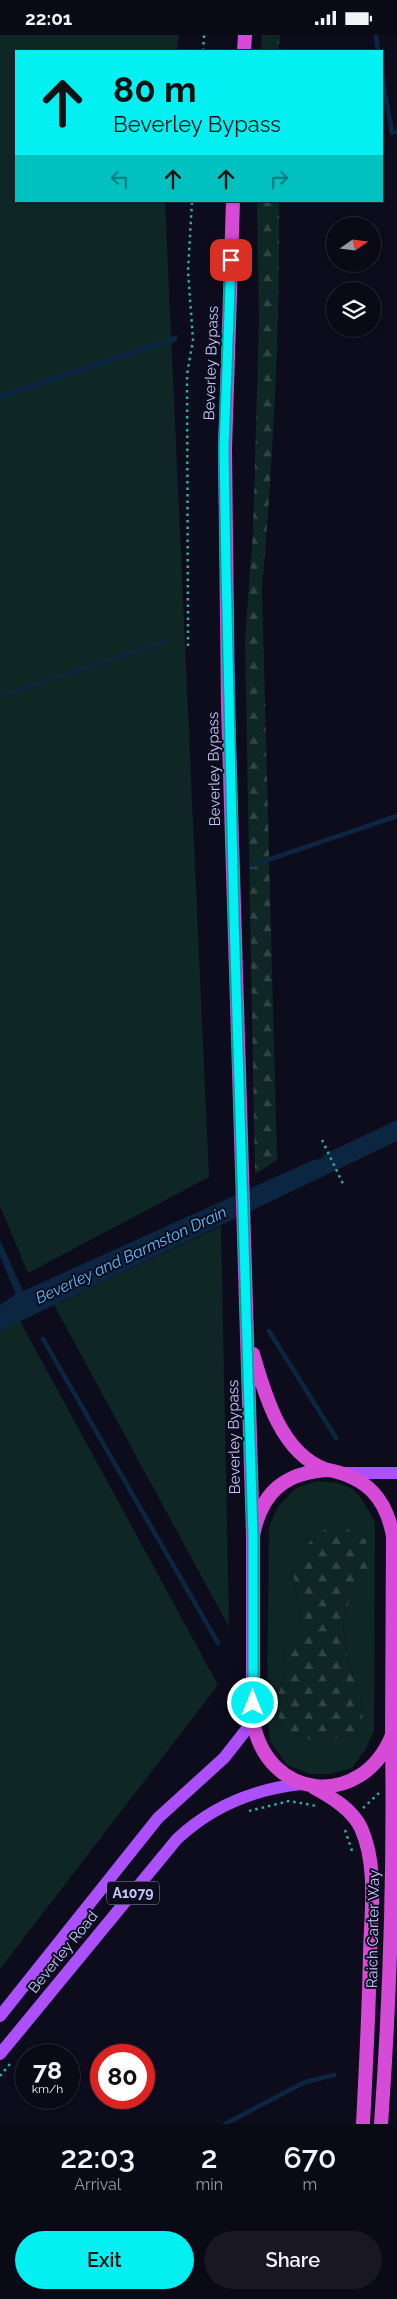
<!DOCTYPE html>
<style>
:root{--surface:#0a0916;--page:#181723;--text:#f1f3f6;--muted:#999aa1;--line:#2a2a35;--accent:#02f0f1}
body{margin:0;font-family:Raleway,sans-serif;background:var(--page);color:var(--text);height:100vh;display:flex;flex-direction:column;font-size:19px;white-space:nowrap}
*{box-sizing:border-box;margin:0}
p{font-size:16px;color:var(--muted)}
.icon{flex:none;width:28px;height:28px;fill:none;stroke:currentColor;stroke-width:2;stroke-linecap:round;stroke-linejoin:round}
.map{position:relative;height:2089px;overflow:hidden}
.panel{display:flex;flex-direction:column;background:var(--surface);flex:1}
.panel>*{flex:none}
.hud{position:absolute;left:15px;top:15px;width:368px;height:152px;border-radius:0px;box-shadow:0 1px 4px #0004,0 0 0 1px var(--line);background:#02f0f1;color:#111;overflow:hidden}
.needle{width:32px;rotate:76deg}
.fabs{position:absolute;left:326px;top:182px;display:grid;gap:10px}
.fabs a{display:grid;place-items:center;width:55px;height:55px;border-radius:50%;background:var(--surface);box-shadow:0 1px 4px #0004,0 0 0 1px var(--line);font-size:25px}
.speed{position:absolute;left:15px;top:2009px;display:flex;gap:10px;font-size:25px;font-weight:700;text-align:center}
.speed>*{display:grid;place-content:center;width:65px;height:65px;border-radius:50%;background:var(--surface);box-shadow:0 1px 4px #0004,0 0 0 1px var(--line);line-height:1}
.speed small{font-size:12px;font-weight:400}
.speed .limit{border:8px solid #d22;background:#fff;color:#111}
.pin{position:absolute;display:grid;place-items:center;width:42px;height:42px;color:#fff;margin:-21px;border-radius:10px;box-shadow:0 2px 8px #0006}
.me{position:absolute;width:55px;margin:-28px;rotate:0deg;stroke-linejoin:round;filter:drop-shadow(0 0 4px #0008)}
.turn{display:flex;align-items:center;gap:18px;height:105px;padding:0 15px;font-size:22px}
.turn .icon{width:65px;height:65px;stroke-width:2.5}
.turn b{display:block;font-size:35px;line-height:42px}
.lanes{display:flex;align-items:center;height:48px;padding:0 15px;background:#0003;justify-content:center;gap:25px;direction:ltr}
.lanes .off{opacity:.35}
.eta{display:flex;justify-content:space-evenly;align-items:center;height:85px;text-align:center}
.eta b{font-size:30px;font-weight:600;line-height:35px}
.action{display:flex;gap:10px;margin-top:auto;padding:10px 15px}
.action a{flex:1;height:58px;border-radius:30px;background:var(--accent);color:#111;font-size:20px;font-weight:600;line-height:58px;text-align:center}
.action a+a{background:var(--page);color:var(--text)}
.status{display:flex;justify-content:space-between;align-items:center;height:35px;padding:0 25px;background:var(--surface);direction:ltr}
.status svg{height:14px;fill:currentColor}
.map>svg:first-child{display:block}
.grass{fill:#0f2724;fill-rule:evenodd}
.forest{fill:url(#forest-firs)}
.water{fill:#0c2541}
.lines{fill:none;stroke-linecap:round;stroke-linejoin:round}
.stream{stroke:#0c2541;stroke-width:4.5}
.path{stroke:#2dae9a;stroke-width:2.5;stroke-dasharray:2.5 4;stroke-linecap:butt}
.primary{stroke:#ac50fe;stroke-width:12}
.trunk{stroke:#d54ad6;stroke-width:14}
.route-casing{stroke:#019c9d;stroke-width:12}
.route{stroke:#02f0f1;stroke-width:9}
.labels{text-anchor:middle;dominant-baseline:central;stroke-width:4;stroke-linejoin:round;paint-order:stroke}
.shield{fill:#0d0c1d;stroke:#9190bb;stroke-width:1}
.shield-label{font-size:14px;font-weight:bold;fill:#c9c8ff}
.street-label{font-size:15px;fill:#c9c8ff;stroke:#0d0c1d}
.water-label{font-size:16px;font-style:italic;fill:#57c0fe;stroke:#0d0c1d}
</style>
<div class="status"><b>22:01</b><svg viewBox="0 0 49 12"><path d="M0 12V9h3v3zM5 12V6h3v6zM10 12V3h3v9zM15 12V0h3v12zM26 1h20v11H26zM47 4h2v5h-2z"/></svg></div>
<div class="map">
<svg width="397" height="2089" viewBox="0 0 397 2089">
<defs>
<pattern id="forest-firs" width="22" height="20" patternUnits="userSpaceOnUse" patternTransform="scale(1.25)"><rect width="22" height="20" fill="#0f2724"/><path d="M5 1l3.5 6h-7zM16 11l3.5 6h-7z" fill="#314545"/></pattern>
</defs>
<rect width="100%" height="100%" fill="#0d0c1d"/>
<path class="grass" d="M0,0H179L177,16H16V166H165L209,1142L28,1238L0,1171Z
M221,1191L229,1592L54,1270Z
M20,1286L218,1650L0,1934V1296Z
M317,1446C355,1448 357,1455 375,1487L374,1696L365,1715L352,1733L330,1739H310L287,1730L270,1706L267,1672L269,1492L278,1472L296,1453ZM293,1537L364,1550L349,1566L343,1590L348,1626L360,1657L363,1681L355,1699L318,1708L280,1692L277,1664L286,1636L282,1612L302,1592Z"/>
<path class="forest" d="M262,0H280L278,16H261Z
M257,166H279C280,296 273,425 262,554L277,1125L255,1139L245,604L253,497L259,286Z
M343,1492L366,1505L368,1528L364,1550L349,1566L343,1590L348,1626L360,1657L363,1681L355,1699L318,1708L280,1692L277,1664L286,1636L282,1612L302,1592L293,1537L305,1511L324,1495Z"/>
<path class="water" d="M177,300V306L0,365V359Z
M168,604L169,607L0,663V660Z
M397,1085V1106L0,1296V1270L16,1259L0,1222V1205L23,1256L313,1125L320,1124L325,1119Z"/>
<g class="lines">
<path class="stream" d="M376,0L378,16
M381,34L392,98
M396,97L397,96
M253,830L397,781
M269,1296L336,1403
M43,1304L218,1608
M225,2089L305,2047L334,2040"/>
<path class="path" d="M203,16L204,0
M188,611L187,339L193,305L188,236L192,166
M322,1105L344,1151
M363,1773L379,1758
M249,1776L289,1766L317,1771
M345,1795L352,1816
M0,2041L10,2029"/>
<path class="primary" d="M344,1438H397
M0,1981L158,1783L224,1723L253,1686
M0,2019L177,1804C212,1771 253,1754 302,1749"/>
<path class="trunk" d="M244,16L245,0
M233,166L225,414L228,672L253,1501
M253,1319C265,1360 281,1418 325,1434
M329,1435C367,1443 386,1463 393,1501L392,1700C362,1775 267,1766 253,1686V1501C261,1458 284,1437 329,1435Z
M313,1752C331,1762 352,1774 361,1793C378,1831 371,1878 370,1918C369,1975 366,2032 363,2089
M381,2089C390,1962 394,1833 392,1706"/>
</g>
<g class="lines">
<defs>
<path id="route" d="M231,225L224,414L226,533L234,883L253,1502V1668"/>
</defs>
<use href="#route" class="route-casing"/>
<use href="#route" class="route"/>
</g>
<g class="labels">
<rect class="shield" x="107" y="1846.5" width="52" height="23" rx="4"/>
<g class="shield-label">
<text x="133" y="1858">A1079</text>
</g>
<g class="street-label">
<text transform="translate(211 328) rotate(-88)">Beverley Bypass</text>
<text transform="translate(214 734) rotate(-91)">Beverley Bypass</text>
<text transform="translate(234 1402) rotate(-91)">Beverley Bypass</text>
<text transform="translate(373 1894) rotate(-89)">Raich Carter Way</text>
<text transform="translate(63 1917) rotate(-51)">Beverley Road</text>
</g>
<g class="water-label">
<text transform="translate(131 1220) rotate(-25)">Beverley and Barmston Drain</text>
</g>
</g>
</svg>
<div class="fabs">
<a><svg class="needle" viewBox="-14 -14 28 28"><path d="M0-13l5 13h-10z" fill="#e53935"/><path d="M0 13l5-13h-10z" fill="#999aa1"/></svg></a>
<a><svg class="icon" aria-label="layers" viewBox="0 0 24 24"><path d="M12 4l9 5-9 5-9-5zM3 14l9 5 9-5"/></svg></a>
</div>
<div class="speed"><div>78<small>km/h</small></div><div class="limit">80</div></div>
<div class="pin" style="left:231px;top:225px;background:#d93025"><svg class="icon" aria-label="arrive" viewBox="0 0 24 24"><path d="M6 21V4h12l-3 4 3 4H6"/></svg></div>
<svg class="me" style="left:253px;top:1668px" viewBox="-20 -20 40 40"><circle r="17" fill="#02f0f1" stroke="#fff" stroke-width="3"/><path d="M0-11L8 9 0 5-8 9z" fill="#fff"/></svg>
<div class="hud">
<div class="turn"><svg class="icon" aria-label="ahead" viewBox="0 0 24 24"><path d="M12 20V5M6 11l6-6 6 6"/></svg><div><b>80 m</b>Beverley Bypass</div></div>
<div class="lanes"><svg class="icon off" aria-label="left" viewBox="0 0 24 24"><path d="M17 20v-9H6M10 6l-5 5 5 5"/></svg><svg class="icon" aria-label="ahead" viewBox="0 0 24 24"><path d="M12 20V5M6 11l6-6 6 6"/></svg><svg class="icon" aria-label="ahead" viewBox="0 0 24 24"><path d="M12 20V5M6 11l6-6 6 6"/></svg><svg class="icon off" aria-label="right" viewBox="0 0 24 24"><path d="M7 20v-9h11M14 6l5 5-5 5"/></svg></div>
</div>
</div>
<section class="panel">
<div class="eta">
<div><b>22:03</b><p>Arrival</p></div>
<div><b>2</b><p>min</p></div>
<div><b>670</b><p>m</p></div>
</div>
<div class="action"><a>Exit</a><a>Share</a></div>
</section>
